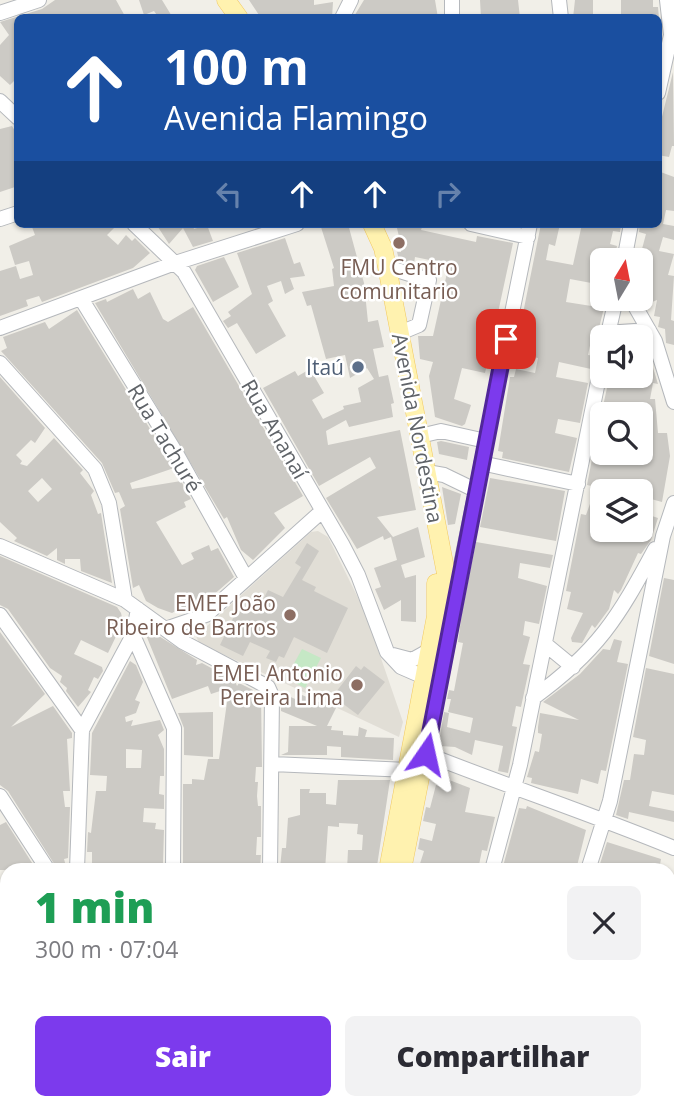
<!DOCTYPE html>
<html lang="pt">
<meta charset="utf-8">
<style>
:root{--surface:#fff;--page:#f2f2f3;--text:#2b2b33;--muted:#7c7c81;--accent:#7c3aed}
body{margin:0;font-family:"Open Sans",sans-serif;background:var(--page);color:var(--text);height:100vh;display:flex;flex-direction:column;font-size:26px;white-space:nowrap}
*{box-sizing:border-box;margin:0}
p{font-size:23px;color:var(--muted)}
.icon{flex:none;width:38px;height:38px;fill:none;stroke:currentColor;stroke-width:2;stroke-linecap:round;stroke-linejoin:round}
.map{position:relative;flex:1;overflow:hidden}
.details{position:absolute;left:0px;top:863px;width:676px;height:247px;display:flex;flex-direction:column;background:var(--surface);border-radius:21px 21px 0 0;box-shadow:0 2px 5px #0004}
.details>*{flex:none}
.hud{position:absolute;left:14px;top:14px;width:648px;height:214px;border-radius:10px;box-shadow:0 2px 5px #0004;background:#1a4fa0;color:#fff;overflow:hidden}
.needle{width:46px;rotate:10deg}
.controls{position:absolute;left:590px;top:248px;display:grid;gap:14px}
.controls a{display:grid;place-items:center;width:63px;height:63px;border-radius:10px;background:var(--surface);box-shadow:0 2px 5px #0004;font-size:35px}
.pin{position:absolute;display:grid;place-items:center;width:60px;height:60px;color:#fff;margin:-30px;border-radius:14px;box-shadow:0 4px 10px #0006}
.me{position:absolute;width:77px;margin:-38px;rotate:11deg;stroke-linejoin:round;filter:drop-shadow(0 0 5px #0008)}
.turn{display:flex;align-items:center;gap:24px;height:147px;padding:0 35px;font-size:32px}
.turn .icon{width:91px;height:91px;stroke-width:2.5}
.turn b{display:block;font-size:49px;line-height:60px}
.lanes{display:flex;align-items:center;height:66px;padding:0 35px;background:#0003;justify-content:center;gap:35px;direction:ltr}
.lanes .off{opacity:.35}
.round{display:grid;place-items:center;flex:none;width:74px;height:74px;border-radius:10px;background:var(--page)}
.headline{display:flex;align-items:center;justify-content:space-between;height:119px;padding:0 35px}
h1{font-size:42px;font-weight:800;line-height:52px;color:#1e9e55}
.primary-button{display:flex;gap:14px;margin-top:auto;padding:14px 35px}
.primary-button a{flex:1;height:80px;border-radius:10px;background:var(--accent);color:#fff;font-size:28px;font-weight:800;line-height:80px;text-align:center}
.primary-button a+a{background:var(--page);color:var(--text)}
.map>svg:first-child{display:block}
.education{fill:#e1ded6}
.green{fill:#c5e8c5}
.building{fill:#cccac5;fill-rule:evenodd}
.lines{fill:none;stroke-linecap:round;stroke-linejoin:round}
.minor-casing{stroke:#b5b8bc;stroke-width:16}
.major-casing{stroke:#f2c960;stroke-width:19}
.minor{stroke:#fff;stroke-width:14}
.major{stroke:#fff2af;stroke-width:18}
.route-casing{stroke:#51269a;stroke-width:18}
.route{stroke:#7c3aed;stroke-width:12}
.education-dot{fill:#8d6e63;stroke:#fff;stroke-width:2.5}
.service-dot{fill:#5c6f8a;stroke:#fff;stroke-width:2.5}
.labels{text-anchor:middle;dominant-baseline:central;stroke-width:5;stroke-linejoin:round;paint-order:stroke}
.education-label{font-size:21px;fill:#785e54;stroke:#fff;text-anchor:end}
.service-label{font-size:21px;fill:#4e5e75;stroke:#fff;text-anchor:end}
.street-label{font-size:21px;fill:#5f6368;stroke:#fff}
</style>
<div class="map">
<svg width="674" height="1108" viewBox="0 0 674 1108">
<rect width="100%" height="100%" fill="#f1efe8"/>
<path class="education" d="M318,531L328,537L365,612L403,722L399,737L199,643L196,636L311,532Z"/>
<path class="green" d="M302,649L321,658L305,688L286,678Z"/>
<path class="building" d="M55,0H116L126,18H18V77L10,85L0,76V45L9,35L0,22L42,9Z
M139,0H162L173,18H159L154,11L144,15Z
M249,0H314V5L333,2L332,18H261Z
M364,0H435L438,18H353Z
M480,0H518L520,18H481Z
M575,0H593V18H573Z
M621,0H653V7H658L659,18H621Z
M673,72L674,146H672L669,157L658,155V133Z
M12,126L18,136V186L0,192V129Z
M658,171L674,177V211L666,210L663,224L674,226V240L663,237L659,251L674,254L668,275L674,276L671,320L674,321V345L666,343L665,329L658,327L660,317L654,316L657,300L645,305L640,296V261L634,260L636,248L642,249L646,234L639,232L640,224H658Z
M41,224H118L107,235L118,245L126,235L132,241L135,238L150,253L133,268L42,302L39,296L26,300L28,306L0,316V271L16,266L20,279L33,275L29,261L15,265L9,246L35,235L32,227Z
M156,224H192L194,229L207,225L213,241L193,247L183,228L169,244Z
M320,224H348L364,283L368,322L378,320L384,347L373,349L379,377L388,375L394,403L391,404L393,417L349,427L346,420L326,431L328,445L400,430L416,510L377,517L393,537L418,527L425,557L401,565L405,578L416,575V622L401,621V600L384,610L375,589L381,587L374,568L397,560L391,537L384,540L383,536L357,549L326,498L376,468L370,457L319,486L263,388L295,371L298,376L310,369L324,393L312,400L323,419L344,409L343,406L361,402L358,388L374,379L367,368L350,378L345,355L326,359L311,305L307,306L302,292L334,286L332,269L334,268Z
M396,224L422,227L421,230L476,242L477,236L513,243L485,373L462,368L454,399L471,405L465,424L462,426L435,417L429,376L433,362L420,359L418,336H433L449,264L415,257L414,264L399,260L397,252H401V245Z
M541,224H560L555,246L549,244L546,260L573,265L582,224L621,225L620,232L613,231L610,244L617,246L614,261H602V285L570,279L566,302L604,308L599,328L594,327L588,355L595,356L591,369L559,362L556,377L588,383L580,423L558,419L555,433L577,438L569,472L502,458L503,452L498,451L510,377H514L516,369L535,373L538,358L515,353Z
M285,238L294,264L300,262L305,276L290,278L294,289L285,294L281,281L267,286L273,301L268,304L286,336L256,354L237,323L228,328L223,321L231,316L228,312L252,294L237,253Z
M224,257L239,287L213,302L195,270L197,266Z
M133,289L138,299L150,292L163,319L168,322L193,307L303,496L274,513L285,528L253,560L241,550L227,517L224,519L95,303L106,299L107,302Z
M77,310L174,468L130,483L132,489L181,481L191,499L184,502L186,507L156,522L182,565L194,559L191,553L209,545L211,551L218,548L234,577L211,597L210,595L195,602L198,606L185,612L183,607L172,613L158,608L146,601L139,585L133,588L120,509L125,506L119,492L115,493L102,463L1,351L7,348L3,337L45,322L49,329Z
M640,341L646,345L658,384L653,383L650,399H655L658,433H667L670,456L662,502L640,496V492L602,487V530H640V512L658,518L651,540L641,554L638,553L621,590L618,594L614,590L609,609L595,628L592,625L582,643L572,642L571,638L583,613L567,609L571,592L566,591L581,514L586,515L596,487L587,485L592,459L604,462L605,453H640V415H601L609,379L640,376Z
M0,377L45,428L35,443L31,440L16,455L22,461L20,464L27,466L54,438L83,470L80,473L94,491L91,495L98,514L101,513L112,583L81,571L80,559H65V564L57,560V548L47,556L14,541L17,538L0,522ZM42,478L52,489L38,502L28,491Z
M441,441L469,447L467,460L439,454L437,442Z
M490,478L565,491L556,541L480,527Z
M442,487L461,494L455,524L448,525Z
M476,542L553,555L550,568L520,563L518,578L547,586L539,624L525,621L523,635L530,637L523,664L530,665L521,707L516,706L512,726L517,727L508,773L498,771L503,746L475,740L472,755L455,747L440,746L439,742L444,712L449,713L447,727L470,733L473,718L448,712L451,699H447L449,690L454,691L463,643L458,642L462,612Z
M307,543L319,551L302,580L316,587L314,591L348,608L327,653L294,637L284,658L279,656L276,662L266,658L270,651L250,642L243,656L220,645L239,606L256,614L268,590L283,597L301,567L295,563Z
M0,556L117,607L121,613L123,622L108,653L81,640L74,654L102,667L103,671L98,679L94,677L88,690L91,692L78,707L66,691L67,688L60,682L62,676L50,668L8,609L0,605Z
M664,578L674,580V664L649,656Z
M144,630L154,633L197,660L196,665L202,663L235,681L237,686L239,683L253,690L252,694L261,695L262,767H256L255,782H258L257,796L258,806H261V837H257L256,855H261L260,870H205V864L183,863V784H192V779L204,780L208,759H219L229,688L211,694L208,686L172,699Z
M0,632L45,694L11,727L53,706L72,733V738L67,739L70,791H63L65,807H70L68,858L64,859L67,870H58L8,791L0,785Z
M614,639L622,641L617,662L628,664L606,771L601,770L598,784L581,779L578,794L531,783L532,778L527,777L535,751L539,752L542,734L538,733V727L540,713L579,720L543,702L580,674L603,649L610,650Z
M130,661L136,665L143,682L135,700L140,702L136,713L125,717L126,722L133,720L131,726L160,720L164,730L158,735L164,749V776H160L159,794L164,795V809L144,808L143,822L156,823L155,829L164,830L163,864L161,870H92V852H87L88,832L91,833L96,791H106L107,776L90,775L92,733ZM126,749L142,750L141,768H126Z
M356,666L361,670L364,666L385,682L358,715L342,703L337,706L327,726H332L331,730L343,731V735L358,736L359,727L367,730L365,737L394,738L393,760L341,757V747L327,746V755H281L288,752L289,726H317L281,711V693L300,701L302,695L326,705Z
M646,668L674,674V795L652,791L649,806L674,811V822L629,812L628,819L616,815L624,780H630L634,754L644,755L646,740L633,737Z
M213,712V757L184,755V728L178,713Z
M444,778L470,788L465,812L495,817L487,851L482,850L478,870H418L424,851L418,849L420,838L432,841L436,824L423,821L426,807L430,808L436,785Z
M338,780H390L377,866L375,870H347L348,850H362L363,835L357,834L358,824L339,823V827L328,826L325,870L280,868L282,848H286L288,818L300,815V789H310L309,793H326V804L336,805Z
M527,806L586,830L576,870H502L519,808L526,809Z
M6,822L34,866L27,870H0V825Z
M607,842L661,859L659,870H598Z"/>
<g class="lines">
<defs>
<path id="minor" d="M452,0V18
M559,0L561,18
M0,13L39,0
M342,18L351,0
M658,93L671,35L667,0
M0,101L18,118
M0,219L18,213
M134,224L184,272L342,544L358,575L387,652L401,667L424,677
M471,224L528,237
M624,261L631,224
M387,267L429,280L419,325L400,333
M631,299L655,341L674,402
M82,300L176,453L246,578
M0,328L175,263L297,224
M607,338L620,332L649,330
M607,338L616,299
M0,363L95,469L109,503L125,600
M420,436L441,431L486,441
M481,463L578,484
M427,472L444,475L475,490
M0,546L125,600L183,642L268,687L272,696L270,870
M453,604L530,224
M0,615L82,730
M165,629L206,615L322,511
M133,635L174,728L173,870
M545,644L573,667
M393,655L412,660L430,650
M533,698C598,651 618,618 655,549
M416,750C501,784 589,813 674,848
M272,764L408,770
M0,796L48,870
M77,870L82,730L133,635L138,609
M492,870L520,765L602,362
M588,870L610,801L663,536L674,503
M0,922L7,925
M668,949L674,897
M0,1013L7,1016
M668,1025L674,1026
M270,1102V1108
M621,1102L625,1108
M72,1108L73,1102
M221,1108L232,1102
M470,1108V1102
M561,1108L562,1102
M645,1108L646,1102"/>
<path id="major" d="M226,0L239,18
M372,224L383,248L387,267L448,584L451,620L402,870
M388,870L436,616V583
M366,1102V1108
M380,1108V1102"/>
</defs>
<use href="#minor" class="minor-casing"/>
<use href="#major" class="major-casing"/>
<use href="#minor" class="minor"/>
<use href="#major" class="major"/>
</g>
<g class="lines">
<defs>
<path id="route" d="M426,754L506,339"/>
</defs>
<use href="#route" class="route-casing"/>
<use href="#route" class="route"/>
</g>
<g class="education-dot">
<circle cx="399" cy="243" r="7"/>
<circle cx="290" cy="615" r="7"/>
<circle cx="357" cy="685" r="7"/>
</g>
<circle class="service-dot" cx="358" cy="367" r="7"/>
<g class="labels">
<g class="education-label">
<text x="399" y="267" text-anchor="middle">FMU Centro<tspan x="399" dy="24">comunitario</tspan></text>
<text x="276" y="603">EMEF João<tspan x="276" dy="24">Ribeiro de Barros</tspan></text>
<text x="343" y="673">EMEI Antonio<tspan x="343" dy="24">Pereira Lima</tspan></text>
</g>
<g class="service-label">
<text x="344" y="367">Itaú</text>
</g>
<g class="street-label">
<text transform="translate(418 428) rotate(79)">Avenida Nordestina</text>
<text transform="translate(275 429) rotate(60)">Rua Ananaí</text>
<text transform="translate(165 438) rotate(59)">Rua Tachuré</text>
</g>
</g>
</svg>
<div class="controls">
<a><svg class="needle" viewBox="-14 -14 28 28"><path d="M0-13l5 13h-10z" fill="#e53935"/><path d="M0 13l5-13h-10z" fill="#7c7c81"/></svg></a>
<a><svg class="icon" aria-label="sound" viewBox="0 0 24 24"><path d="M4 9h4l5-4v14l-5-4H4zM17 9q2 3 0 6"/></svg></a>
<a><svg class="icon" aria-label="search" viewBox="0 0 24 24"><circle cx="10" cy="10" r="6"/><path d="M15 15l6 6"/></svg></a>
<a><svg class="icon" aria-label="layers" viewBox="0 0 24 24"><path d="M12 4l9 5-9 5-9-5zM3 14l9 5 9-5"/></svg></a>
</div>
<div class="pin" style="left:506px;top:339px;background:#d93025"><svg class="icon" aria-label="arrive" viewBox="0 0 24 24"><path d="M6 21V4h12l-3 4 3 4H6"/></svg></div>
<svg class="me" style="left:426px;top:754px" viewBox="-20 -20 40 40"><path d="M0-17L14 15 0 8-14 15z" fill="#7c3aed" stroke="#fff" stroke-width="4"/></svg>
<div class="hud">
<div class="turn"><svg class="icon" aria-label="ahead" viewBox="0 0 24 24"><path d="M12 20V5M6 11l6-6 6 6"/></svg><div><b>100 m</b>Avenida Flamingo</div></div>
<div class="lanes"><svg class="icon off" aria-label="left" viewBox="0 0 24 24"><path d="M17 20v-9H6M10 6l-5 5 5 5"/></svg><svg class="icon" aria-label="ahead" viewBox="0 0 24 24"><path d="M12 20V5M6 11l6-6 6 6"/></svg><svg class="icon" aria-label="ahead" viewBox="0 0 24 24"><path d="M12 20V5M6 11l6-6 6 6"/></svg><svg class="icon off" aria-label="right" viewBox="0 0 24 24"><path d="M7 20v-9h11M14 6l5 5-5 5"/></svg></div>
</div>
<section class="details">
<div class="headline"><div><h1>1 min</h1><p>300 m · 07:04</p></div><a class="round"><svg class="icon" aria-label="close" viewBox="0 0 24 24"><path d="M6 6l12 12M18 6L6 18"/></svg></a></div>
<div class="primary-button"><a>Sair</a><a>Compartilhar</a></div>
</section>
</div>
